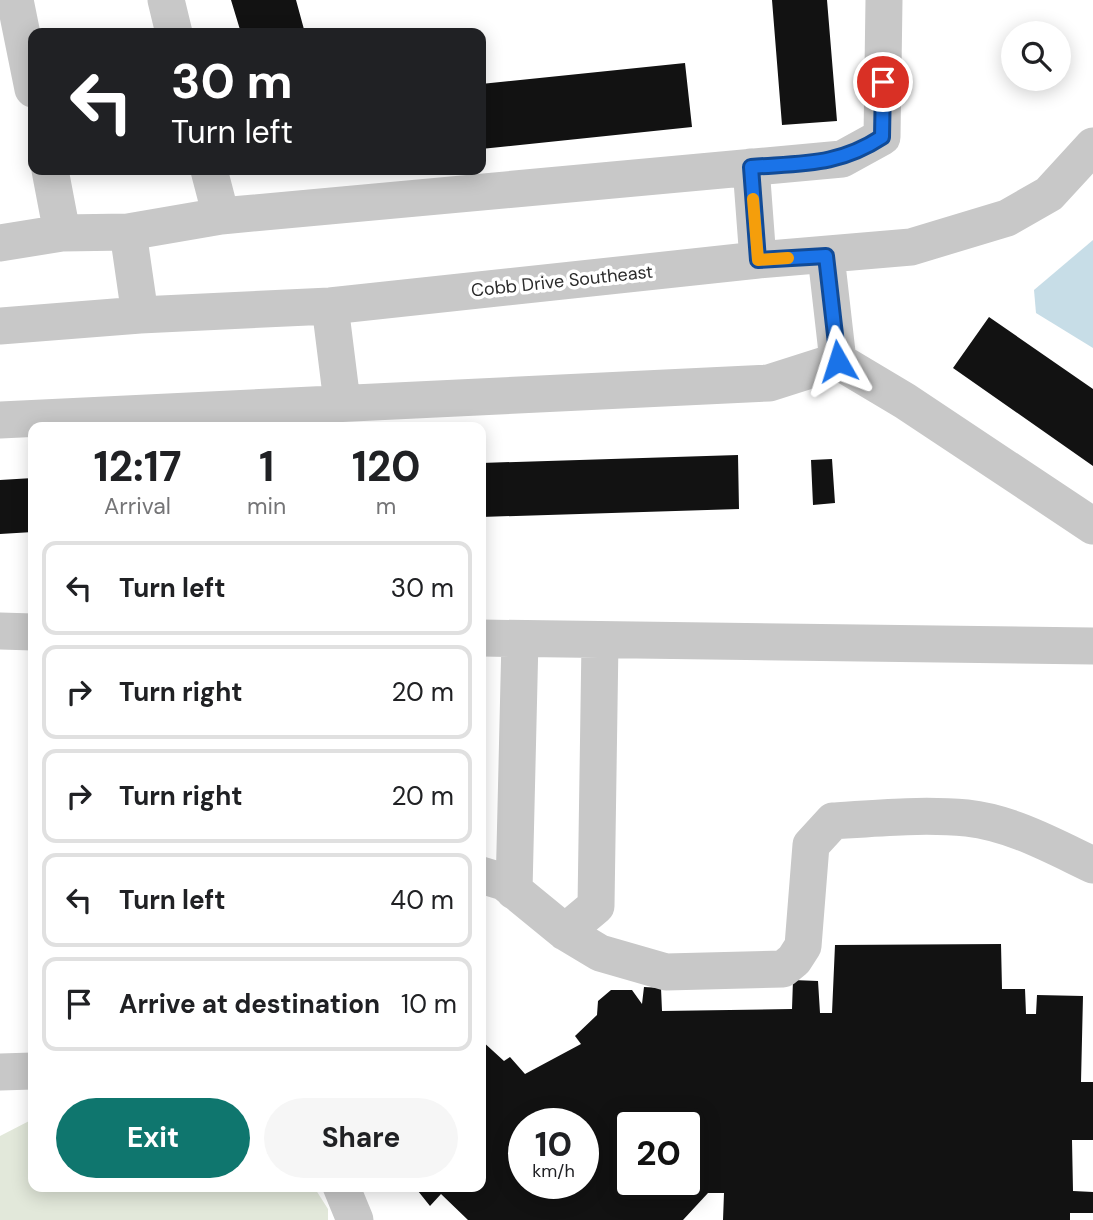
<!DOCTYPE html>
<style>
:root{--surface:#fff;--page:#f6f6f6;--text:#202124;--muted:#757577;--line:#e0e0e0;--accent:#0f766e}
body{margin:0;font-family:"DM Sans",sans-serif;background:var(--page);color:var(--text);height:100vh;display:flex;flex-direction:column;font-size:26px;white-space:nowrap}
*{box-sizing:border-box;margin:0}
p{font-size:23px;color:var(--muted)}
.icon{flex:none;width:38px;height:38px;fill:none;stroke:currentColor;stroke-width:2;stroke-linecap:round;stroke-linejoin:round}
.map{position:relative;flex:1;overflow:hidden}
.sheet{position:absolute;left:28px;top:422px;width:458px;height:770px;display:flex;flex-direction:column;background:var(--surface);border-radius:14px;box-shadow:0 4px 18px #0003}
.sheet>*{flex:none}
.top-card{position:absolute;left:28px;top:28px;width:458px;height:147px;border-radius:14px;box-shadow:0 4px 18px #0003;background:#202124;color:#fff;overflow:hidden}
.tools{position:absolute;left:1001px;top:21px;display:grid;gap:14px}
.tools a{display:grid;place-items:center;width:70px;height:70px;border-radius:50%;background:var(--surface);box-shadow:0 4px 18px #0003;font-size:35px}
.speed{position:absolute;left:508px;top:1108px;display:flex;gap:14px;font-size:35px;font-weight:700;text-align:center}
.speed>*{display:grid;place-content:center;width:91px;height:91px;border-radius:50%;background:var(--surface);box-shadow:0 4px 18px #0003;line-height:1}
.speed small{font-size:18px;font-weight:400}
.speed .limit{border:4px solid #111;border-radius:10px;background:#fff;color:#111}
.pin{position:absolute;display:grid;place-items:center;width:60px;height:60px;color:#fff;margin:-30px;border:4px solid #fff;border-radius:50%;box-shadow:0 2px 7px #0007}
.me{position:absolute;width:77px;margin:-38px;rotate:354deg;stroke-linejoin:round;filter:drop-shadow(0 0 5px #0008)}
.turn{display:flex;align-items:center;gap:24px;height:147px;padding:0 28px;font-size:32px}
.turn .icon{width:91px;height:91px;stroke-width:2.5}
.turn b{display:block;font-size:49px;line-height:60px}
.eta{display:flex;justify-content:space-evenly;align-items:center;height:119px;text-align:center}
.eta b{font-size:42px;font-weight:700;line-height:49px}
.button{display:flex;gap:14px;margin-top:auto;padding:14px 28px}
.button a{flex:1;height:80px;border-radius:42px;background:var(--accent);color:#fff;font-size:28px;font-weight:700;line-height:80px;text-align:center}
.button a+a{background:var(--page);color:var(--text)}
ul{padding:0;list-style:none}
li{display:flex;align-items:center;gap:21px;height:94px;margin:0 14px 10px;padding:0 14px;border:4px solid var(--line);border-radius:14px}
li div{flex:1}
li b{display:block;font-size:26px}
li em{font-style:normal}
.map>svg:first-child{display:block}
.green{fill:#e2e8da}
.water{fill:#c7dde7}
.building{fill:#121212;fill-rule:evenodd}
.lines{fill:none;stroke-linecap:round;stroke-linejoin:round}
.minor{stroke:#c8c8c8;stroke-width:37}
.route-casing{stroke:#114b97;stroke-width:18}
.route{stroke:#1a73e8;stroke-width:12}
.slow{stroke:#f59e0b;stroke-width:12}
.labels{text-anchor:middle;dominant-baseline:central;stroke-width:7;stroke-linejoin:round;paint-order:stroke}
.street-label{font-size:18px;fill:#2b2b2b;stroke:#fff}
</style>
<div class="map">
<svg width="1093" height="1220" viewBox="0 0 1093 1220">
<rect width="100%" height="100%" fill="#fff"/>
<path class="green" d="M33,1119V1186L314,1187L328,1209V1220H0V1136Z"/>
<path class="water" d="M1093,240V348L1036,313L1034,290Z"/>
<path class="building" d="M231,0H296L305,33H241Z
M772,0H827L837,121L782,125Z
M685,63L692,127L481,149V84Z
M989,317L1093,389V466L953,368Z
M738,455L739,509L481,517V463Z
M832,459L835,503L813,505L811,460Z
M33,478V532L0,534V480Z
M1001,944L1002,989H1025L1026,1014H1036L1037,995L1083,996L1081,1082H1093V1140H1072L1073,1191L1093,1192V1213H1070V1220H723L724,1193H708L683,1220H468L441,1194L430,1206L418,1191L423,1186H481V1040L504,1061L510,1057L525,1074L581,1044L575,1036L597,1015L598,1001L611,990H632L642,1004L644,987L661,988L662,1011L792,1009L793,980L818,981L820,1013H832L835,945ZM523,1124H583V1183H523ZM628,1124H688V1183H628Z"/>
<g class="lines">
<path class="minor" d="M15,0L33,89
M166,0L174,33
M751,167L758,260
M50,170L62,233
M209,170L221,216
M128,232L140,315
M0,243L62,233L128,232L221,216L842,159L882,137L884,0
M826,256L838,361
M330,306L342,402
M0,326L140,315L330,306L758,260L911,247L1007,218L1049,194L1093,146
M0,420L769,383L838,361L905,401L1093,526
M0,631L33,632
M481,638L1093,646
M481,875L504,882L565,932L600,953L666,972L783,969L794,960L803,946L811,845L833,821C877,818 923,814 967,818C1012,823 1053,846 1093,865
M514,891L520,639
M565,932L596,906L600,641
M0,1072L33,1071
M341,1186L355,1220"/>
</g>
<g class="lines">
<defs>
<path id="route" d="M838,361L826,256L758,260L751,167C802,163 838,166 882,137L883,82"/>
</defs>
<use href="#route" class="route-casing"/>
<use href="#route" class="route"/>
<path class="slow" d="M753,199L758,260L788,258"/>
</g>
<g class="labels">
<g class="street-label">
<text transform="translate(562 281) rotate(-6)">Cobb Drive Southeast</text>
</g>
</g>
</svg>
<div class="tools">
<a><svg class="icon" aria-label="search" viewBox="0 0 24 24"><circle cx="10" cy="10" r="6"/><path d="M15 15l6 6"/></svg></a>
</div>
<div class="speed"><div>10<small>km/h</small></div><div class="limit">20</div></div>
<div class="pin" style="left:883px;top:82px;background:#d93025"><svg class="icon" aria-label="arrive" viewBox="0 0 24 24"><path d="M6 21V4h12l-3 4 3 4H6"/></svg></div>
<svg class="me" style="left:838px;top:361px" viewBox="-20 -20 40 40"><path d="M0-17L14 15 0 8-14 15z" fill="#1a73e8" stroke="#fff" stroke-width="4"/></svg>
<div class="top-card">
<div class="turn"><svg class="icon" aria-label="left" viewBox="0 0 24 24"><path d="M17 20v-9H6M10 6l-5 5 5 5"/></svg><div><b>30 m</b>Turn left</div></div>
</div>
<section class="sheet">
<div class="eta">
<div><b>12:17</b><p>Arrival</p></div>
<div><b>1</b><p>min</p></div>
<div><b>120</b><p>m</p></div>
</div>
<ul>
<li><svg class="icon" aria-label="left" viewBox="0 0 24 24"><path d="M17 20v-9H6M10 6l-5 5 5 5"/></svg><div><b>Turn left</b></div><em>30 m</em></li>
<li><svg class="icon" aria-label="right" viewBox="0 0 24 24"><path d="M7 20v-9h11M14 6l5 5-5 5"/></svg><div><b>Turn right</b></div><em>20 m</em></li>
<li><svg class="icon" aria-label="right" viewBox="0 0 24 24"><path d="M7 20v-9h11M14 6l5 5-5 5"/></svg><div><b>Turn right</b></div><em>20 m</em></li>
<li><svg class="icon" aria-label="left" viewBox="0 0 24 24"><path d="M17 20v-9H6M10 6l-5 5 5 5"/></svg><div><b>Turn left</b></div><em>40 m</em></li>
<li><svg class="icon" aria-label="arrive" viewBox="0 0 24 24"><path d="M6 21V4h12l-3 4 3 4H6"/></svg><div><b>Arrive at destination</b></div><em>10 m</em></li>
</ul>
<div class="button"><a>Exit</a><a>Share</a></div>
</section>
</div>
